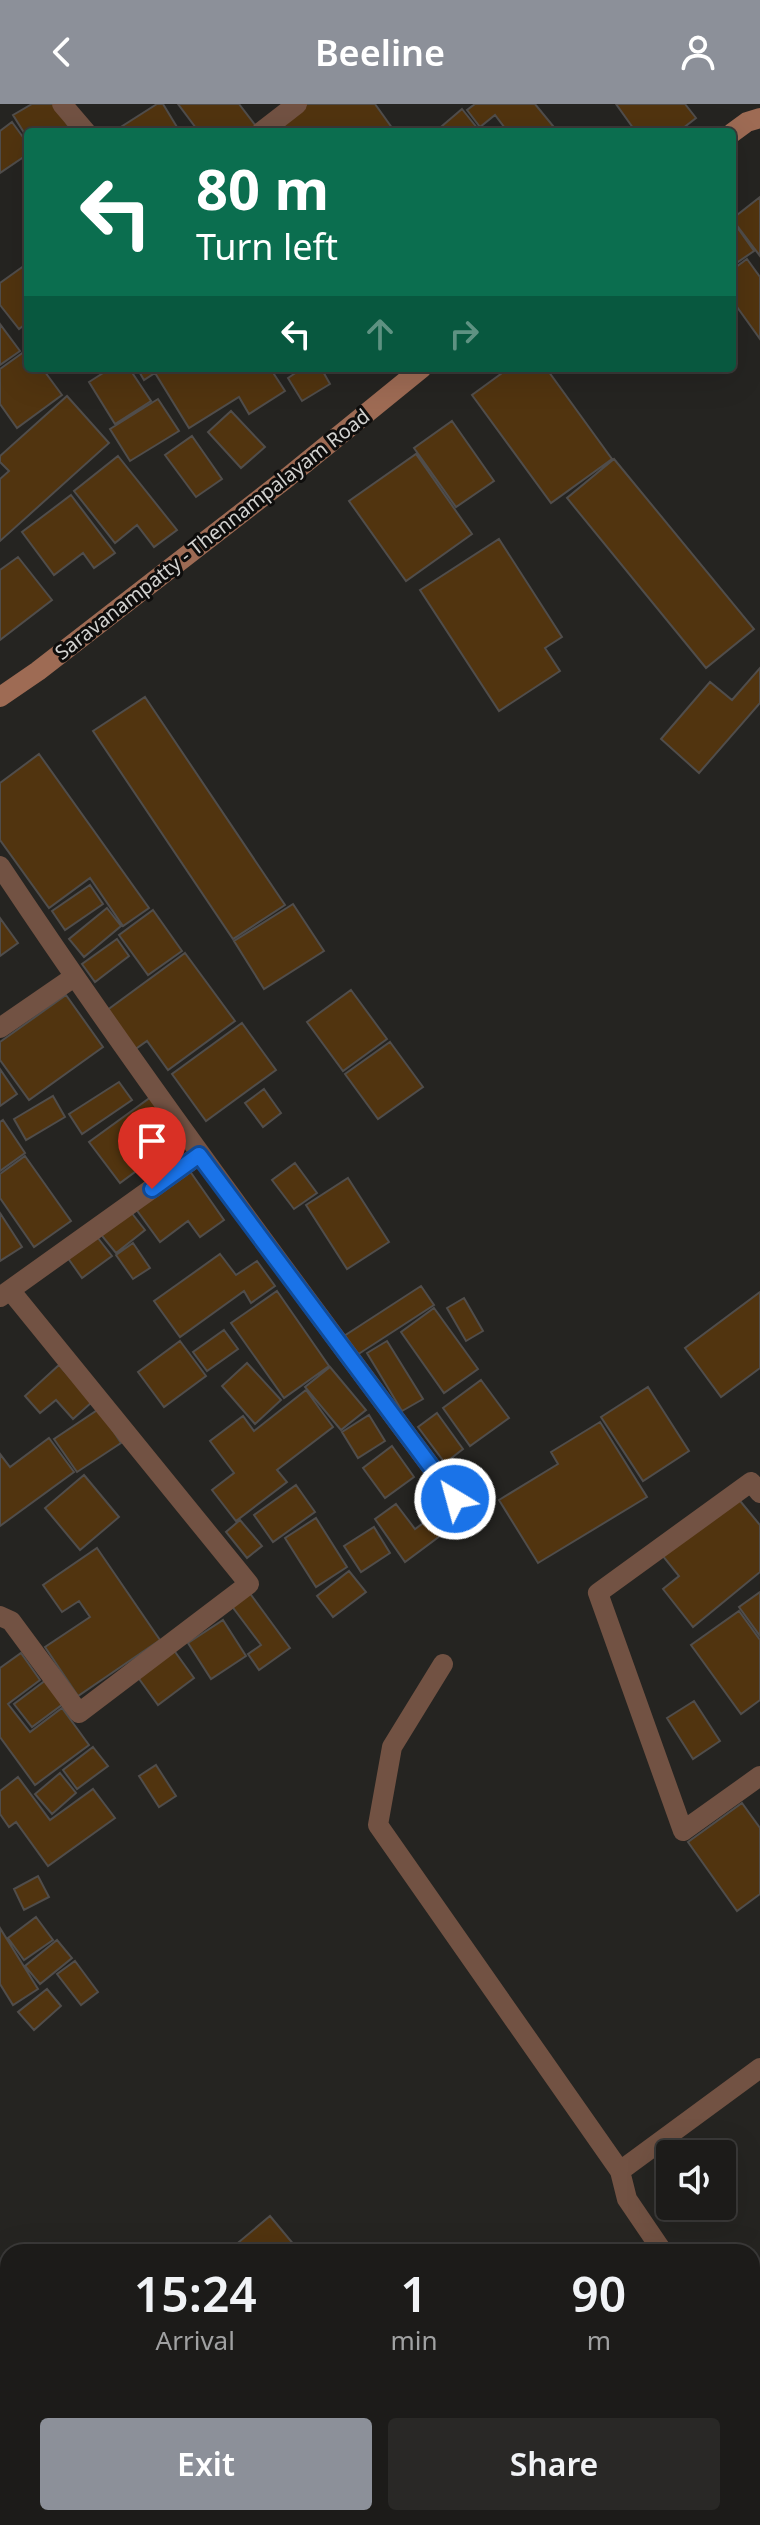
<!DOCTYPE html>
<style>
:root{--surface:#1c1b19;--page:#292826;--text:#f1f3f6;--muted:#a0a1a2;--line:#3a3938;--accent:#8c9099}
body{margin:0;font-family:"Noto Sans",sans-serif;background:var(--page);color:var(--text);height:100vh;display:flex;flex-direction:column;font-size:30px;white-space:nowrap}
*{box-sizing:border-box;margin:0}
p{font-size:26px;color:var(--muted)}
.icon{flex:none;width:44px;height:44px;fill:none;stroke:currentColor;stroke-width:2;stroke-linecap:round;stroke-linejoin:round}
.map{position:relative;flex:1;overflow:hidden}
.panel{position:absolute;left:0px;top:2140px;width:760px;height:282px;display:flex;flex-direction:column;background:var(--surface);border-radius:24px 24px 0 0;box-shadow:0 8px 32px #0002,0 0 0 2px var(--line)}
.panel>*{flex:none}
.hud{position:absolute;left:24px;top:24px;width:712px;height:244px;border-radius:8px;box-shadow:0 8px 32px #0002,0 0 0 2px var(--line);background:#0b6e4f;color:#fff;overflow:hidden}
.buttons{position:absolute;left:656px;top:2036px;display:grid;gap:16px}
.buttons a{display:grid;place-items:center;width:80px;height:80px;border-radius:8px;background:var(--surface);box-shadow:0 8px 32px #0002,0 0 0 2px var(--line);font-size:40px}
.pin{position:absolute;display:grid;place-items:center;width:68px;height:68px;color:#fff;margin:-82px -34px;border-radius:50% 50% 50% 0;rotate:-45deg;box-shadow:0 0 8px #0007}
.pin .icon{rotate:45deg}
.me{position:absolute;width:88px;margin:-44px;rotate:323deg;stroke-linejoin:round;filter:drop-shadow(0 0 6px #0008)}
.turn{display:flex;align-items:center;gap:28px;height:168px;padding:0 40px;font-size:36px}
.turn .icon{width:104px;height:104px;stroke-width:2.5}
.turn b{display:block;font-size:56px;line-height:68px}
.lanes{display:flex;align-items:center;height:76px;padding:0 40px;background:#0003;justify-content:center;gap:40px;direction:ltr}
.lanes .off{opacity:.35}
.eta{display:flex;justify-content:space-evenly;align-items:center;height:136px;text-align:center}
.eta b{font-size:48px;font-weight:600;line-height:56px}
.primary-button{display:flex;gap:16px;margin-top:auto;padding:16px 40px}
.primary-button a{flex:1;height:92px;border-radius:8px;background:var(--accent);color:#fff;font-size:32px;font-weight:600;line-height:92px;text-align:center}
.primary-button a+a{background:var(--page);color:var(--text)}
header{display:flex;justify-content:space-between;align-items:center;height:104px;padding:0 40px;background:var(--accent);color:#fff;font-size:36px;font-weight:600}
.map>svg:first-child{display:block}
.building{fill:#51340f;stroke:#504d4b;stroke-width:2}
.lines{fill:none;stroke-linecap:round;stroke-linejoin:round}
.minor{stroke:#725243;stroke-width:20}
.secondary{stroke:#9e6b54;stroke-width:20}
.route-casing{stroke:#114b97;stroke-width:20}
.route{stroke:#1a73e8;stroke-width:14}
.labels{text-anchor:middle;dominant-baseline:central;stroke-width:6;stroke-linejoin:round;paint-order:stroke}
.street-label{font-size:20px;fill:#d2d2d0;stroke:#0e0d0c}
</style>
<header><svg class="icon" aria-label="back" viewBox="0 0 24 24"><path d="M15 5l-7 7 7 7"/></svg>Beeline<svg class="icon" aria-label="person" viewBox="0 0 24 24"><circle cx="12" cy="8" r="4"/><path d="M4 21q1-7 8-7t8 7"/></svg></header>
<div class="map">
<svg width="760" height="2421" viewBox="0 0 760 2421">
<rect width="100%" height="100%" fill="#252421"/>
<path class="building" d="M32,0H55L72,28H28V35L13,11Z
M157,0H163L180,28H113Z
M178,0H239L259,26L256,28H199Z
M307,0H375L395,28H269Z
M475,0H535L558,28H508L495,11L480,23L467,6Z
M616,0H685L696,14L678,28H636Z
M462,5L478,25L474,28H435Z
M12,18L28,40V50L0,69V27Z
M760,93V152L732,115Z
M732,116L754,147L732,162Z
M747,155L760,173V235L732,196V166Z
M28,159V218L19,225L0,201V179Z
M0,220L20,247L0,261Z
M28,245V264H42L62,291L17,324L0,300V265Z
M111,264H129L151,297L115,320L89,278Z
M137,264H270L285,287L249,310L239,293L189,324L155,269L144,276Z
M299,264H321L330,280L302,297L288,274L300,266Z
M509,264H546L612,355L551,399L472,291Z
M67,292L109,339L0,437V375L9,367L0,358V352Z
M158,295L179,327L130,357L110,325Z
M231,307L265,343L241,364L208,328Z
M452,317L494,377L456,403L414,344Z
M192,332L222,375L196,393L165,351Z
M416,350L472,430L406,477L349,397Z
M118,352L177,426L154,443L137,421L115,439L74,387Z
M614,355L754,525L706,564L567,394Z
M71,391L115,449L94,464L83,449L54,471L22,428Z
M499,435L562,533L545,544L560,567L499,607L420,486Z
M18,453L52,496L0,536V466Z
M760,564V599L699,669L661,635L710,578L732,596Z
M145,593L285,801L233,835L93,627Z
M39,650L149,804L123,822L90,774L49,804L0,736V679Z
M90,781L103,800L65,826L52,807Z
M293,800L324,847L264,885L234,837Z
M107,804L121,822L84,853L69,835Z
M153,806L182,847L148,871L119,831Z
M0,814L18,839L0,852Z
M117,835L129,852L95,878L82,860Z
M185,849L235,917L168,966L147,937L134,946L106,907Z
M351,886L387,935L343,967L307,918Z
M66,891L103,943L29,996L0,956V938Z
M242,919L276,966L206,1017L172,970Z
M390,938L423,983L378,1015L345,970Z
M0,965L17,990L0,1002Z
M119,978L132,996L82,1030L69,1010Z
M264,985L281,1009L263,1023L245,999Z
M53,992L65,1013L26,1036L14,1015Z
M151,993L182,1033L120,1079L89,1038Z
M3,1016L25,1049L0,1067V1018Z
M25,1052L71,1117L34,1143L0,1094V1070Z
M295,1059L317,1089L294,1105L272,1076Z
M187,1063L224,1116L200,1133L188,1117L160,1138L133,1101Z
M348,1074L389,1138L347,1165L306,1101Z
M127,1103L145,1126L116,1149L98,1127Z
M0,1109L22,1143L0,1157Z
M94,1129L112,1152L82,1174L65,1150Z
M133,1139L150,1164L133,1175L116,1151Z
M220,1150L236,1171L257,1157L275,1182L251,1199L244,1187L180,1233L154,1197Z
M421,1182L434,1201L357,1251L344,1232Z
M277,1187L329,1262L284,1294L231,1219Z
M760,1188V1264L721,1293L685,1244Z
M464,1194L483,1227L466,1237L447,1204Z
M434,1204L478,1265L444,1289L401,1228Z
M224,1226L238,1245L207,1267L193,1248Z
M180,1237L206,1272L164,1303L138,1268Z
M387,1237L423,1295L402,1307L367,1249Z
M247,1259L281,1296L255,1320L222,1282Z
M59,1261L92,1298L73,1315L56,1296L40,1309L25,1292Z
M330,1263L366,1306L341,1326L305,1283Z
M481,1276L509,1314L470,1342L443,1304Z
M648,1283L689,1347L643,1377L601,1313Z
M306,1286L333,1323L277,1366L287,1378L236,1417L212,1386L234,1369L210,1337L243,1312L254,1327Z
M99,1305L121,1339L77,1368L54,1335Z
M437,1309L463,1345L445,1359L418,1323Z
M369,1311L385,1337L358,1354L342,1328Z
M600,1318L647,1393L538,1459L499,1396L558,1360L551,1348Z
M49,1334L74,1368L0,1422V1350L10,1363Z
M392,1342L414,1373L385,1394L363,1364Z
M84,1371L119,1413L80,1446L45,1404Z
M296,1381L315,1408L273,1438L254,1411Z
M736,1392L760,1421V1468L693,1523L663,1485L679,1472L662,1451Z
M396,1400L415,1425L444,1404L456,1420L405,1458L375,1415Z
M316,1414L347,1463L316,1483L285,1434Z
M240,1416L262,1442L247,1454L226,1428Z
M374,1423L390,1449L361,1468L344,1442Z
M97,1444L160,1536L78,1592L45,1543L90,1513L79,1497L62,1508L43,1481Z
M349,1467L366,1488L333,1513L317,1492Z
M246,1484L290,1544L259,1566L248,1550L261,1541L228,1497Z
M760,1488V1532L739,1503Z
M739,1507L760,1536V1596L741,1610L691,1541Z
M223,1516L246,1552L211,1575L188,1539Z
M173,1545L194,1574L158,1601L137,1572Z
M21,1549L40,1576L8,1600L30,1628L62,1604L89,1641L35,1681L0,1633V1564Z
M46,1576L63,1600L32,1623L14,1600Z
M694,1597L720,1637L693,1655L667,1614Z
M93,1643L108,1662L77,1685L63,1666Z
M156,1661L176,1692L159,1703L139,1672Z
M60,1669L76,1689L52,1710L35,1690Z
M18,1673L50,1716L93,1685L115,1714L48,1762L16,1718L9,1723L0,1710V1687Z
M742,1699L760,1724V1790L737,1807L688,1738Z
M38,1772L49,1793L24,1806L14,1785Z
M36,1813L53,1836L24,1856L8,1834Z
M0,1824L38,1885L13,1901L0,1880Z
M57,1836L72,1854L40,1880L25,1862Z
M75,1857L98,1888L81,1901L57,1870Z
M47,1885L61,1902L34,1926L18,1908Z
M270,2112L300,2148H227Z
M124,2414H207L198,2421H116Z"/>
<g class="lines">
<path class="minor" d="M62,0L86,28
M261,28L297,0
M0,762C144,979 300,1186 455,1395
M0,924L74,873
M0,1193L199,1051
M760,1389L751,1378L598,1489L683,1727L760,1672
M0,1512L11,1517L79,1609L249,1480L10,1186
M443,1560L392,1643L378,1721L620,2067
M663,2148L627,2095L620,2067L760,1964
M752,2280L760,2292
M752,2356L760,2350
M312,2421L323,2414
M665,2421L674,2414"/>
<path class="secondary" d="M732,29L747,18L760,14
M0,593L38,567L288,373L422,264"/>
</g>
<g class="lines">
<defs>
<path id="route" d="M152,1085L199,1051L455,1395"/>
</defs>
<use href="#route" class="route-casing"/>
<use href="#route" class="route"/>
</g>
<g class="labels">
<g class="street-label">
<text transform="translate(212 430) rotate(-38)">Saravanampatty - Thennampalayam Road</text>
</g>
</g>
</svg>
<div class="buttons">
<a><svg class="icon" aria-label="sound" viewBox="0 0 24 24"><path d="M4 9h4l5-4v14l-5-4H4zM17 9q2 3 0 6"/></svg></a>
</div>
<div class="pin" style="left:152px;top:1085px;background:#d93025"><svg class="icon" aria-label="arrive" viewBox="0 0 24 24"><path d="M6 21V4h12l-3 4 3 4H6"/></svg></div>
<svg class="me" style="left:455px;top:1395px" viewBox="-20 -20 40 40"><circle r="17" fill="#1a73e8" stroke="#fff" stroke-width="3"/><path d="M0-11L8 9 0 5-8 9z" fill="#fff"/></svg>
<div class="hud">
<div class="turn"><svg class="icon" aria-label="left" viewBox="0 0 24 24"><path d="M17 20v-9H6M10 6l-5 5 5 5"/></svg><div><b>80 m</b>Turn left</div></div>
<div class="lanes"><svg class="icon" aria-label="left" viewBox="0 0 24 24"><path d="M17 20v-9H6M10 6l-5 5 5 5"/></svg><svg class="icon off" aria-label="ahead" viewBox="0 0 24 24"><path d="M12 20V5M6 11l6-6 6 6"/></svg><svg class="icon off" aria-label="right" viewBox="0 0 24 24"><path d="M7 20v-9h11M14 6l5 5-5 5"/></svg></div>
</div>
<section class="panel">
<div class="eta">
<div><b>15:24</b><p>Arrival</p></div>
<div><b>1</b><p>min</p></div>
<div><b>90</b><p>m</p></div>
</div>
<div class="primary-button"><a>Exit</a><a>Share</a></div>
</section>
</div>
